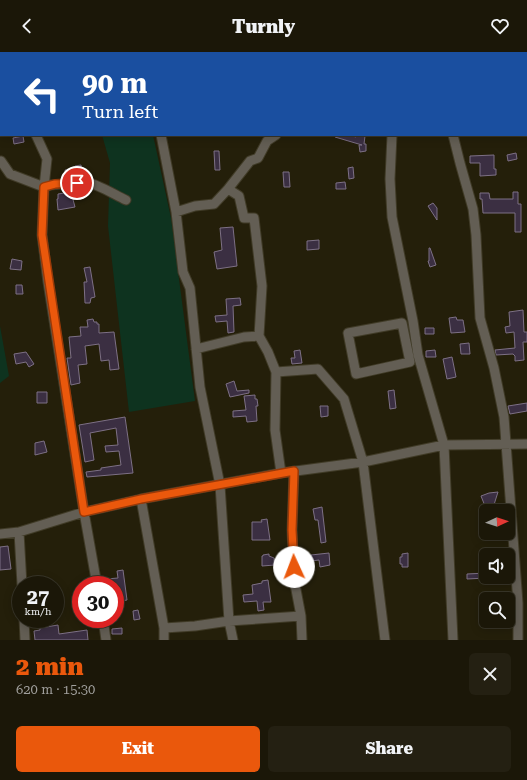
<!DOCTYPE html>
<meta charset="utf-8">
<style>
:root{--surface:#1b1708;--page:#242012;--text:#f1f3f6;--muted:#a09f9c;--line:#393629;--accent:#ea580c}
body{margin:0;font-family:"Roboto Serif",serif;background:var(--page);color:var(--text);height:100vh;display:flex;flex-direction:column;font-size:15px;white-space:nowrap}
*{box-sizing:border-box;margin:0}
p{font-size:13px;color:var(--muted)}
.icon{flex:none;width:22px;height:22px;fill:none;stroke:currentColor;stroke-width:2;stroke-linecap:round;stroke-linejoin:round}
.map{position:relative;height:588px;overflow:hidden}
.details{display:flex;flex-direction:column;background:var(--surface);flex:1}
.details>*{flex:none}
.hud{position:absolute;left:0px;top:0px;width:527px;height:84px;box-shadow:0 2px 10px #0003,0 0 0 1px var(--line);background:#1a4fa0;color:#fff;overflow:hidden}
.needle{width:26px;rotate:87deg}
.fabs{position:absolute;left:479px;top:452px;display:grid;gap:8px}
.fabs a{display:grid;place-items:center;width:36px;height:36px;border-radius:6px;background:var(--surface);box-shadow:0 2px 10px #0003,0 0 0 1px var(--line);font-size:20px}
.speed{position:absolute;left:12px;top:524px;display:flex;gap:8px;font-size:20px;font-weight:700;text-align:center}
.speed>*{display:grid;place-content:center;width:52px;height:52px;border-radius:50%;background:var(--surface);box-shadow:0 2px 10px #0003,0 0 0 1px var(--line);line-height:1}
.speed small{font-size:10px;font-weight:400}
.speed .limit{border:6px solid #d22;background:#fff;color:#111}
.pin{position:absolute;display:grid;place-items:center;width:34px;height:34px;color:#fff;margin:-17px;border:2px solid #fff;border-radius:50%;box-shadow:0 1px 4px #0007}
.me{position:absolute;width:44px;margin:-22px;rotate:358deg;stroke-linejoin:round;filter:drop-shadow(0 0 3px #0008)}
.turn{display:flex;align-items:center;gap:14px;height:84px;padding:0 16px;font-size:18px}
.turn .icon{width:52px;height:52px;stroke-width:2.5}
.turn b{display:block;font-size:28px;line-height:34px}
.round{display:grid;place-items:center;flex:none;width:42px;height:42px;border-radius:6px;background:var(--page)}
.head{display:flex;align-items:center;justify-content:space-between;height:68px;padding:0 16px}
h1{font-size:24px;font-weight:800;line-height:30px;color:var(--accent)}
.button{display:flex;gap:8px;margin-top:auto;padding:8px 16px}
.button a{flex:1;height:46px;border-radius:6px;background:var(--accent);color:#fff;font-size:16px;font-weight:800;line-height:46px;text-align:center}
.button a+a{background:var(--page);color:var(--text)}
header{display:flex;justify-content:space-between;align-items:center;height:52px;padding:0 16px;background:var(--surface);font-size:18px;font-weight:800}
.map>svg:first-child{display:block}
.green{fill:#0e331f}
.building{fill:#3b2f42;stroke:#7d7085}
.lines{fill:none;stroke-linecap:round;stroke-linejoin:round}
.minor-casing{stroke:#403b27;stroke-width:11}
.minor{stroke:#635e54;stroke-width:9}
.route-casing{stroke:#983908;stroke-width:10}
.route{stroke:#ea580c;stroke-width:7}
</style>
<header><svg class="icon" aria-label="back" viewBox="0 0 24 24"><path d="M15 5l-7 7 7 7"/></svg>Turnly<svg class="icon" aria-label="heart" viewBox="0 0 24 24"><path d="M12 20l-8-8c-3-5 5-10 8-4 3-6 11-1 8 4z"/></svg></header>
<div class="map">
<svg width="527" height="588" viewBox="0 0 527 588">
<rect width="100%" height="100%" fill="#241f0a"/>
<path class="green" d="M102,83H153L171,166L195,349L129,360L108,174L110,111Z
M0,274L9,324L0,331Z"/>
<path class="building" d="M335,83H349L356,85V83L365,84L364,92H366V99L360,100L359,93H362L335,85Z
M23,84L24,90L14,92L13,86Z
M214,99H219L220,118H215Z
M516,101L517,107L508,109L507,103Z
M494,103V117H496V123L480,124V111H470V104Z
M81,113L82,123L66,125L65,118L75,117V114Z
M353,115L354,126L349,127L348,116Z
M283,120H289L290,135H284Z
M345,130L346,137H336V131Z
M71,140L75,155L58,158L57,147H58V142Z
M513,140H518V152H521V180H515V161H483L482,147H480V141H489L490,147H513Z
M433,151L437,156V168L428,154Z
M233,175L237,214L217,217L214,200L222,198L220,176Z
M319,188V197L307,198V189Z
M429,196H430L436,213L430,215L428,209H429Z
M12,207L22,209L21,218L10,217Z
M90,215L95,245L91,246L90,251H85L84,230H87L84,216Z
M16,233H22L23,242H16Z
M240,246L241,253L233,254L234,280L228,281L227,269L216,270L215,264L227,263L226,247Z
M523,258L524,280H527V290H523L524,308L515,309V304L513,302L496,303L495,298L515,296L514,280L506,281L505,275L510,274L509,260Z
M456,265L457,268H463L465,280L451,281L449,266Z
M93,267L94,270H97V272H99V281L114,280L119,317L110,318L109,308L101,309L99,292L85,294L87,312L78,313L80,331L71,333L67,306H71L69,285L81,284L80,275H88L87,268Z
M425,276H434V282H425Z
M469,291L470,302H461L460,292Z
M300,298L302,311L292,312L291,306H295L294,299Z
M435,298L436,305H426V299Z
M26,300L34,312L29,315L26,310L16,312L14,302Z
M452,305L456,325L447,327L443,307Z
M234,329L237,339L249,338V341L230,345L226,332Z
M394,338L396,356L390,357L388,339Z
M37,340H47V351H37Z
M255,343V347H257L258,354H256L257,369L247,370L246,364L233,365V359L246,358L244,344Z
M527,351V359L510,362L508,354Z
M320,354H328V364L321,365Z
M125,365L133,421L87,425L86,420L101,418V416L121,413L119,399L106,400L105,394L118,393L116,376L90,381L94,408L85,410L79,373Z
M44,389L47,400L35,403V391Z
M498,440L492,459H486V458V472H481L480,455L485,454L481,444L489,441Z
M322,455L326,490L321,491L318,468H315L313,457Z
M267,467L270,488H252V470H262L261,468Z
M8,494L11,517L0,518V495Z
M329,501L330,513L320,515L319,508L311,509V503Z
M408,501V515H402V512H400V505H402V502Z
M269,502V504L274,506L275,513L262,514V504H263V503Z
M123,518L127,548L121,549L120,539L115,540V533H107L106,527L118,526L117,519Z
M486,521V526L467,527V522Z
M268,528L271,550H263L264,558L258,559L257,549L244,550L243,543L253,542L252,533L262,531V529Z
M138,558L140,567L134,568L133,559Z
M58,573L59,582L87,578L88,588H35L34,579L40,578V576Z
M122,576V582H112V577Z"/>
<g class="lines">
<defs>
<path id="minor" d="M23,0L24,1
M147,0V1
M227,0L229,1
M374,0V1
M449,0V1
M162,1L163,0
M491,1L494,0
M36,83L47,107L44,135L42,183L48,230L84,460L97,533
M161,83L176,160L183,220L190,236L200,335L220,433L229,569L233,588
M392,83L390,127L392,165L413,269L418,303L444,393L453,588
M453,83L460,111L473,157L476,183L480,266L494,316L504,365L518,551V588
M1,109L10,122L44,135C55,131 57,133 69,132C74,132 80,130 85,130C96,131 115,143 126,148
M228,137L239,144L244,166H254L262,234L259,284L268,300L276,320L275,378L281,421
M176,160L195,154L214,152L228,137L250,109L258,106L267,89L276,83
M402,271L410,310L356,322L348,281Z
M196,297L244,285L259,284
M276,320L318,317L344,347L363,410L385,588
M294,419L292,478L294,527L301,564L302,588
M141,447L164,576V588
M19,480L22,533
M0,482L19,480L84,460L141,447L281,421L363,410L444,393L527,392
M24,567L25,588
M103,567L106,588
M164,576L195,574L229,569L301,564"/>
</defs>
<use href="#minor" class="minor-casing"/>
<use href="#minor" class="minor"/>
</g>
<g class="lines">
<defs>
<path id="route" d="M77,131L55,132L44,135L42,183L84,460L141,447L294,419L292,478L294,515"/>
</defs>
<use href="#route" class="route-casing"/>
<use href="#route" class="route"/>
</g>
</svg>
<div class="fabs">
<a><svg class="needle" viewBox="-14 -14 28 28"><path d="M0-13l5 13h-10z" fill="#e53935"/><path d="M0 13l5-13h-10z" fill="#a09f9c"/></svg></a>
<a><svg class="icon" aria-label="sound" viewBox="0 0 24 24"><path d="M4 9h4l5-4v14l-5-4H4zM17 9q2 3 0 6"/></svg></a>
<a><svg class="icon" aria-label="search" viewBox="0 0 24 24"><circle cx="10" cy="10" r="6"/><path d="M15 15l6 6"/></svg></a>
</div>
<div class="speed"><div>27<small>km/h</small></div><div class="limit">30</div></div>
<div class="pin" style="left:77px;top:131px;background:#d93025"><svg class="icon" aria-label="arrive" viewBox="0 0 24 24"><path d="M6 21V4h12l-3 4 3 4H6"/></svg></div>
<svg class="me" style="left:294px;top:515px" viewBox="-20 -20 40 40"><circle r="19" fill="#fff"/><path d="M0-13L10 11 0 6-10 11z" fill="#ea580c"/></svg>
<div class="hud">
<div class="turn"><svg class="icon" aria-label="left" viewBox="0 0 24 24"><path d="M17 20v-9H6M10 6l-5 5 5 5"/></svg><div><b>90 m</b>Turn left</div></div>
</div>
</div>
<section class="details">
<div class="head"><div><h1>2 min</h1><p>620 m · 15:30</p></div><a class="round"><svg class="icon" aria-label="close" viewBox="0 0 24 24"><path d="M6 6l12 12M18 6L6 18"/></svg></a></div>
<div class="button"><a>Exit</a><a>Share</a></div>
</section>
